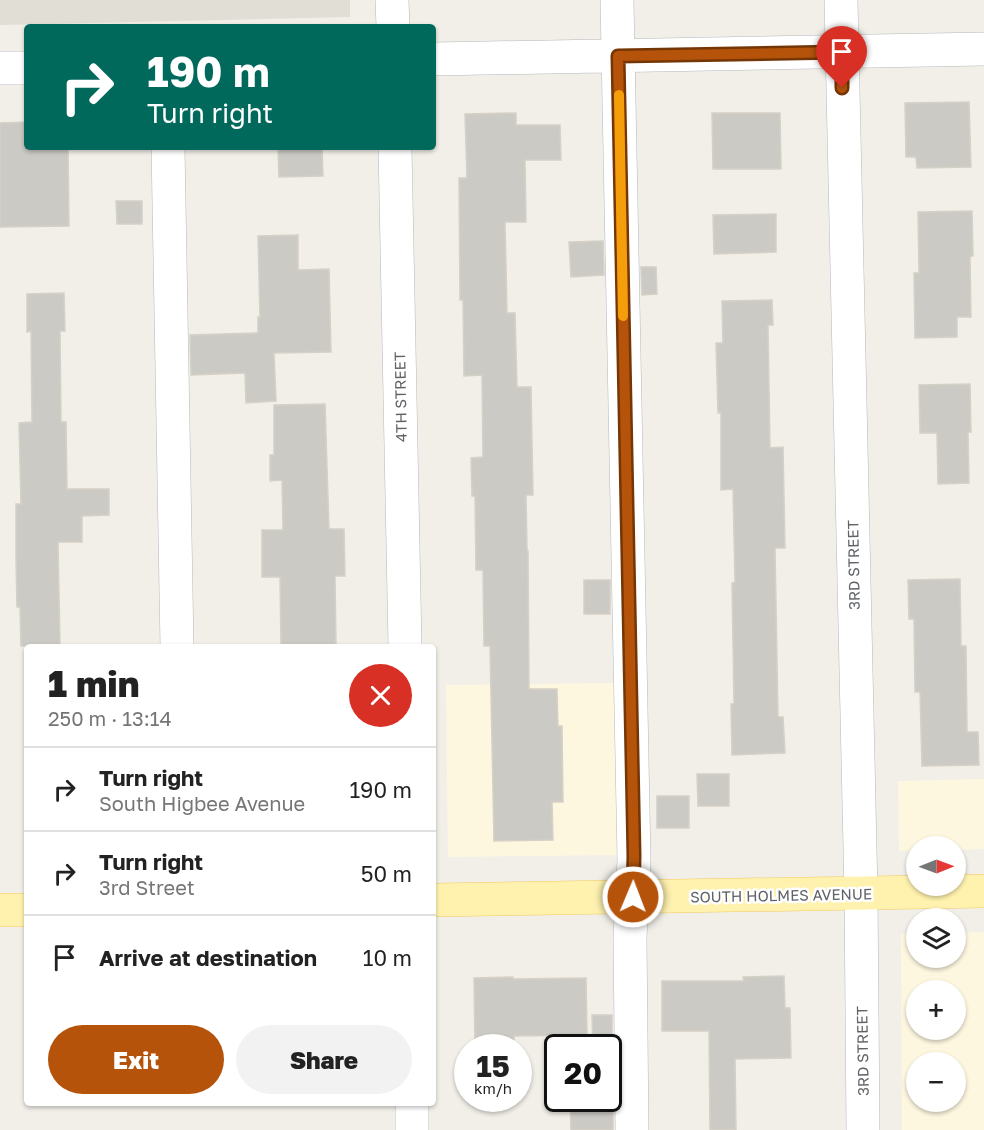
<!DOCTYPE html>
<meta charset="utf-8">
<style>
:root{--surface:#fff;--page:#f2f2f2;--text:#222;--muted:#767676;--line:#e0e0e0;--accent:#b45309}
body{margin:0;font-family:"Golos Text",sans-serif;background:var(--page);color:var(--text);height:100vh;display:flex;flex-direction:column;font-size:22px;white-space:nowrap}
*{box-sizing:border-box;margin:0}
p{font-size:20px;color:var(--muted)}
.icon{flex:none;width:33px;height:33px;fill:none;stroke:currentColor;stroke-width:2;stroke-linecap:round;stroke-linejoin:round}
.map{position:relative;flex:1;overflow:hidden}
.side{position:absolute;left:24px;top:644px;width:412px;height:462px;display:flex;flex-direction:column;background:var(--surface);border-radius:6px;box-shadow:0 2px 4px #0004}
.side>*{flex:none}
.guide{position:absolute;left:24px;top:24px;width:412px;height:126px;border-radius:6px;box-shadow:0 2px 4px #0004;background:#00695c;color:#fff;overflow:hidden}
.needle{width:39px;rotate:89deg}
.controls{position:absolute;left:906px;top:836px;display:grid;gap:12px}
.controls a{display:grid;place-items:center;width:60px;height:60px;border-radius:50%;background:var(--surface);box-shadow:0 2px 4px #0004;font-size:30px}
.speed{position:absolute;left:454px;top:1034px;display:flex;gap:12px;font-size:30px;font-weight:700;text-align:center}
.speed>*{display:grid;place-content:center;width:78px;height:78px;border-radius:50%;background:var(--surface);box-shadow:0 2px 4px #0004;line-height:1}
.speed small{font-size:15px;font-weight:400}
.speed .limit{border:3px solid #111;border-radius:9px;background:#fff;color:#111}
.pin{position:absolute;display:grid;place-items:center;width:51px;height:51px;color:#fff;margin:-62px -26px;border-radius:50% 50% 50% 0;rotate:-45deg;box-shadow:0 0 6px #0007}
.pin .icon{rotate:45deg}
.me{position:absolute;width:66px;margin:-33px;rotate:1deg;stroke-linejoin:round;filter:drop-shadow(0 0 4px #0008)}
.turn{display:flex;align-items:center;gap:21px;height:126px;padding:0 24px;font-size:27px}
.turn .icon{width:78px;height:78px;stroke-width:2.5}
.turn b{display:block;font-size:42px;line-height:51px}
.round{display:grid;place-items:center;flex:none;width:63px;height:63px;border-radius:32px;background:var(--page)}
.summary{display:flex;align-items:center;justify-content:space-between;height:102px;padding:0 24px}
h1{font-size:36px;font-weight:800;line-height:45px}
.cta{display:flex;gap:12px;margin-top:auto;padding:12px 24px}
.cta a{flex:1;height:69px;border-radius:36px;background:var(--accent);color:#fff;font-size:24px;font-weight:800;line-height:69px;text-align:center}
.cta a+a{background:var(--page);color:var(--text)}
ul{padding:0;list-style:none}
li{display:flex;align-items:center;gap:18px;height:84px;padding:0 24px;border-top:2px solid var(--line)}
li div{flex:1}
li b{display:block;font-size:22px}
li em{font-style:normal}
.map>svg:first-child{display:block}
.commercial{fill:#fef7e0;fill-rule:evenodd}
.education{fill:#e1ded6}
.building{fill:#cccac5;stroke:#d6d1c6;stroke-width:1.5}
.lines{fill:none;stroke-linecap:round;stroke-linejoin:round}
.minor-casing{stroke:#b5b8bc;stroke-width:34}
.major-casing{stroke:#f2c960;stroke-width:34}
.minor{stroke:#fff;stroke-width:33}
.major{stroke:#fff2af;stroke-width:33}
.route-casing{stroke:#753606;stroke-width:15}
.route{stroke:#b45309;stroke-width:10}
.slow{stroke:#f59e0b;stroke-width:10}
.labels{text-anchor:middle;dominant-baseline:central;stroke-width:5;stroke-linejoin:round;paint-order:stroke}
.street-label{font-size:15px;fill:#5f6368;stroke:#fff}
</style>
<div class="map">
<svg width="984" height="1130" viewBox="0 0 984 1130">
<rect width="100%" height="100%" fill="#f1efe8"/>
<path class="commercial" d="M620,683L622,855L448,857L446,685Z
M984,779V849L956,850V846H916V850L899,851L898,781Z
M984,932V1130H902L901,934H916V957H956V933ZM916,990H956V1029H916ZM916,1062H956V1101H916Z"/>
<path class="education" d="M0,0H350V17L0,25Z"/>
<path class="building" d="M969,102L971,167L917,168L916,157H906L905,103Z
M516,113V125H560L561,160H525L526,222H505L507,313H515L517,387H531L533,495H526L527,551H528L529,689H557L558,726H562L563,802H552L553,840L494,841L490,646H484L483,570H476L475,496H472L471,458L483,457L482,375L464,376L463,300H460L459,178H467L465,114Z
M712,113H780L781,169H713Z
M27,122V147H68L69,226L0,227V123Z
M278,147H322L323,176L279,177Z
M116,201H142V224H117Z
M972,211L973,256H970L971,317H957V337L915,338L914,273H919L918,212Z
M776,214V252L714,254L713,215Z
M298,235V270L329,269L331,352L274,353L276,401L246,403L245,373L191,375L190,335L258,333V317H260L258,236Z
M603,241L604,275L571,277L569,242Z
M641,267H656L657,294L642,295Z
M64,293L65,331H60L61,422H66L67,489H109V515L82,516V542H58L60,646H21L20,607H17L16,559V504H21L19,423L32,422L31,331L27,332V294Z
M772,300L773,325H768L770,448L783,447L785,548H775L778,717H783L785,753L732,755L731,704H734L732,583L735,582L733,489L721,490V413H718L716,343H723L722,301Z
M970,384L971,432H968L969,483L938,484L937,433H920L919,385Z
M325,404L329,529H344L345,576H335L336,646H281L280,577H262V530H283L282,480L270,481V455H274V405Z
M960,579L961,646H966L967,732H978L979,765L922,766L920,692H915L914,619H909L908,580Z
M584,580H610V614H584Z
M697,774H729V806H698Z
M657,796H689V828H657Z
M784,976L785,1008H790L791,1058L735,1059L736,1130H710L709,1031H662V981H744L743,977Z
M513,977V979L586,978L587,1035L514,1036V1047H475L474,978Z
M592,1015H612V1047H593Z
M570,1098H613V1130H571Z"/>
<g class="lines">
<defs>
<path id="minor" d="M392,0L393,27
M617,0L634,860L630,938L632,1130
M841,0L861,893L863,1130
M434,59L984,49
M0,68H27
M168,147L177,646
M395,147L405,646
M412,1102V1130"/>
<path id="major" d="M434,900L984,891
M0,910H27"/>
</defs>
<use href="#minor" class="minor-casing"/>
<use href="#major" class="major-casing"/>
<use href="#minor" class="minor"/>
<use href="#major" class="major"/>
</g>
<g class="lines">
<defs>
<path id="route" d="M633,897L634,856L618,56L842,52V88"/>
</defs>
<use href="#route" class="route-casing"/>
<use href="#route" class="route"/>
<path class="slow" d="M619,95L623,316"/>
</g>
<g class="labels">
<g class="street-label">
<text transform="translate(400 397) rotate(-91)">4TH STREET</text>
<text transform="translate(853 565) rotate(-91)">3RD STREET</text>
<text transform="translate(781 895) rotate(-1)">SOUTH HOLMES AVENUE</text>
<text transform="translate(862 1051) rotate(-91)">3RD STREET</text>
</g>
</g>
</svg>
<div class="controls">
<a><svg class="needle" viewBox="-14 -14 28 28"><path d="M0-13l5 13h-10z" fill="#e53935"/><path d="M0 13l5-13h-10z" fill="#767676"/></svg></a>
<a><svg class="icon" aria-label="layers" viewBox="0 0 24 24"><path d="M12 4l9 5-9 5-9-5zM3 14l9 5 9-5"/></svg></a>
<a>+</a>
<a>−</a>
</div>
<div class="speed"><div>15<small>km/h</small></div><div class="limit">20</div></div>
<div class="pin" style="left:842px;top:88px;background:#d93025"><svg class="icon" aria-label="arrive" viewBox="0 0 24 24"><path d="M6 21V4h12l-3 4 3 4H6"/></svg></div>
<svg class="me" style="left:633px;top:897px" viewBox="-20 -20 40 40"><circle r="17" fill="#b45309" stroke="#fff" stroke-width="3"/><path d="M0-11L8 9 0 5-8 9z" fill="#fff"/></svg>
<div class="guide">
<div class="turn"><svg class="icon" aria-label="right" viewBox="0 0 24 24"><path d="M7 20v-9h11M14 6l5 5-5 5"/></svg><div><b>190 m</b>Turn right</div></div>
</div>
<section class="side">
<div class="summary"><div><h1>1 min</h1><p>250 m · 13:14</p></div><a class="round" style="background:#d93025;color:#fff"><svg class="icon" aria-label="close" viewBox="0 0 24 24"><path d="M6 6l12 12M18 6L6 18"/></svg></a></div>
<ul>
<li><svg class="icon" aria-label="right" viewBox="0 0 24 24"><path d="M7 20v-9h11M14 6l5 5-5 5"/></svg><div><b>Turn right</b><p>South Higbee Avenue</p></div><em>190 m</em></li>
<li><svg class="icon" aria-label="right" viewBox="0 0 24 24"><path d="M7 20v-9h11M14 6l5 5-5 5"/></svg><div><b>Turn right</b><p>3rd Street</p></div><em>50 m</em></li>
<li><svg class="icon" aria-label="arrive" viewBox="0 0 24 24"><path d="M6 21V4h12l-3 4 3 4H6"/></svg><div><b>Arrive at destination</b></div><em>10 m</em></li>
</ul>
<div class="cta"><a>Exit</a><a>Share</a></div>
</section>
</div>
